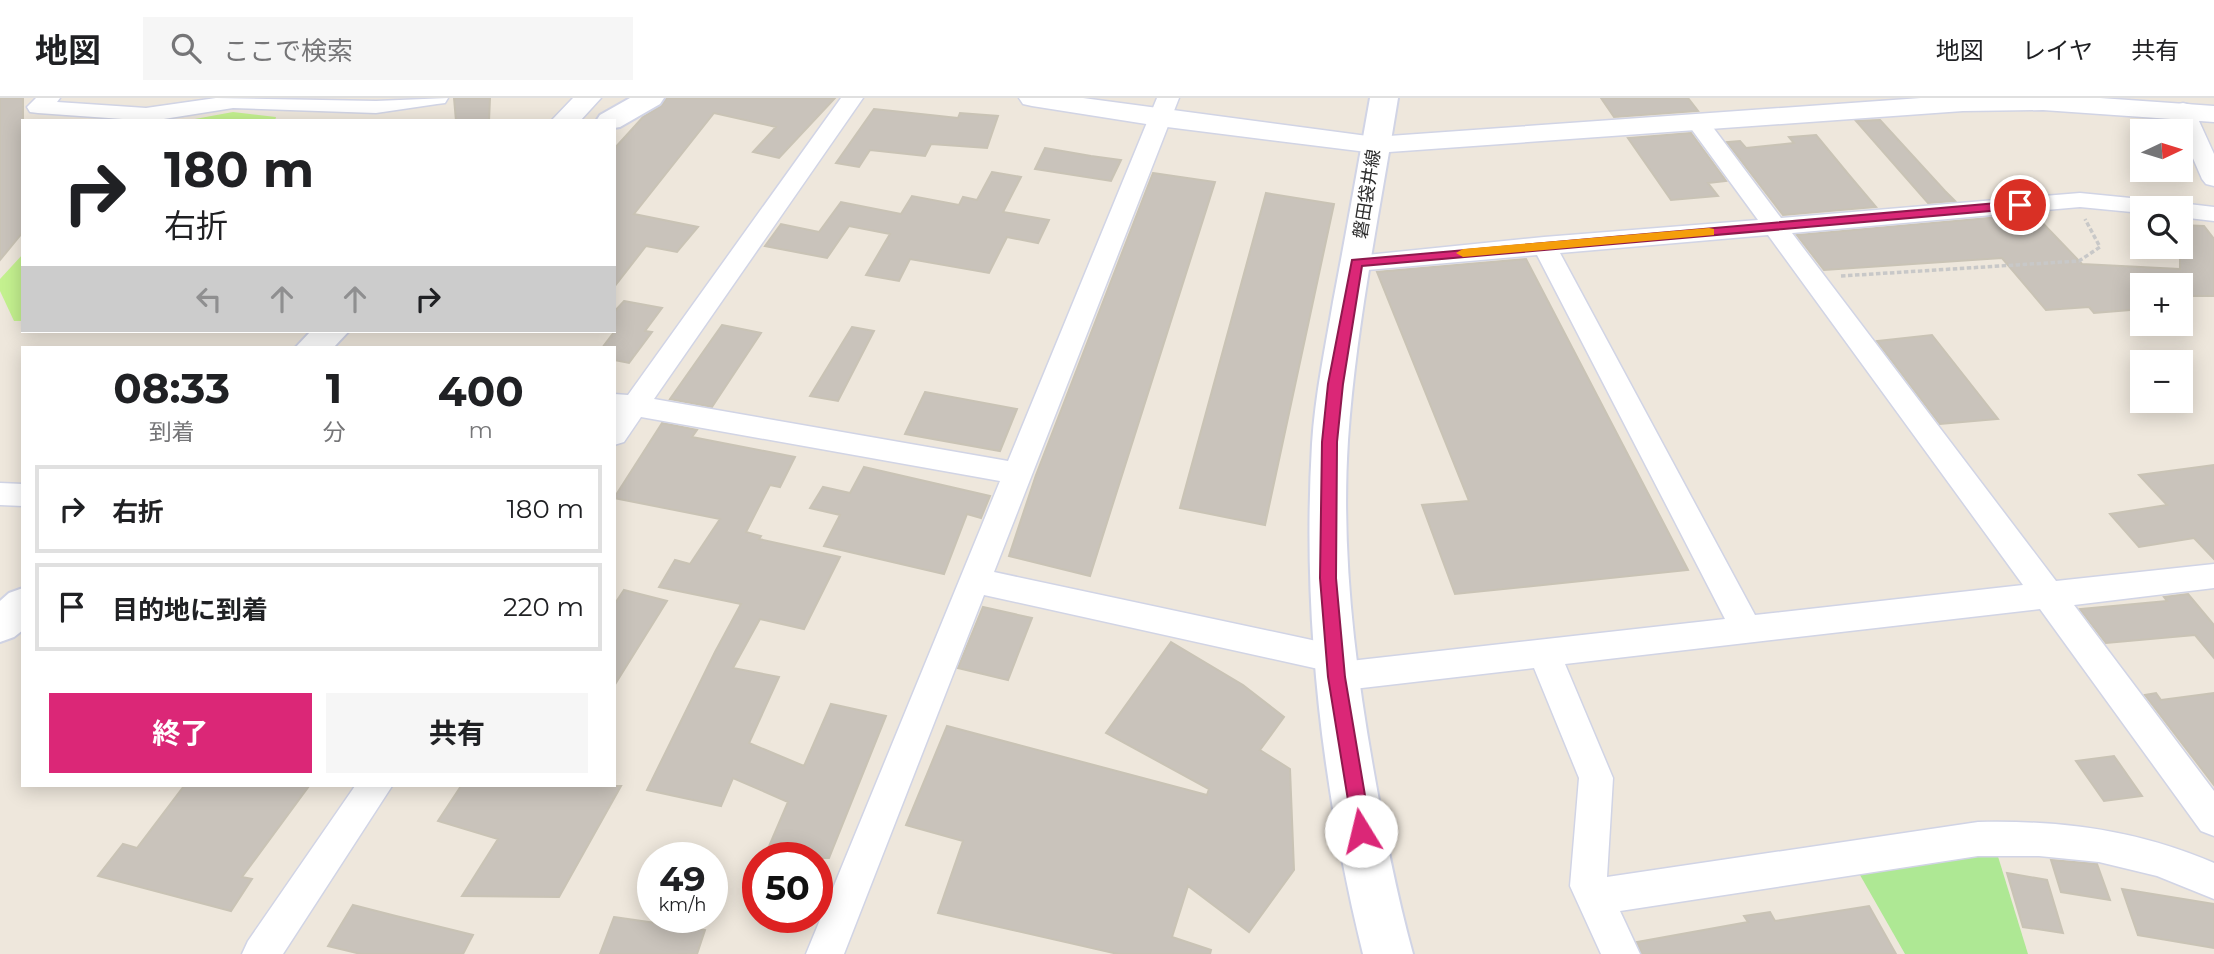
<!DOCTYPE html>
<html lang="ja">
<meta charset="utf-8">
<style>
:root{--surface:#fff;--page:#f6f6f6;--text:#202124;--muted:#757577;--line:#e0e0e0;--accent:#db2777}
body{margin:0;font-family:Montserrat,"Noto Sans JP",sans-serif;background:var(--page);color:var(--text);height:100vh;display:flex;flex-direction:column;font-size:26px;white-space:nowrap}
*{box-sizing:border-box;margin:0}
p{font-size:23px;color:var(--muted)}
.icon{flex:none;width:38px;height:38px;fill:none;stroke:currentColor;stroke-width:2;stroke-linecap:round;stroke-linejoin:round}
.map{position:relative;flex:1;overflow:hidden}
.details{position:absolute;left:21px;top:248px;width:595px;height:441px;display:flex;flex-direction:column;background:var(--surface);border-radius:0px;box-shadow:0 4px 18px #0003}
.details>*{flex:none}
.top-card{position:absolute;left:21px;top:21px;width:595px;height:214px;border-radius:0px;box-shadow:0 4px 18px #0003;background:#fff;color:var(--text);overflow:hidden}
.needle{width:46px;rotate:86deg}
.buttons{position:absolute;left:2130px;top:21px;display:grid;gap:14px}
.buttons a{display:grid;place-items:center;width:63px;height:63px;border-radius:0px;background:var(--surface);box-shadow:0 4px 18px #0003;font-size:35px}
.speed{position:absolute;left:637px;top:744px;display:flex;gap:14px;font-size:35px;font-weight:700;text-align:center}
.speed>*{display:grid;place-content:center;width:91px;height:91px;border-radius:50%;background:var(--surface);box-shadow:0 4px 18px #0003;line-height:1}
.speed small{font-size:18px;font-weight:400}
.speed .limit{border:10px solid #d22;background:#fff;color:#111}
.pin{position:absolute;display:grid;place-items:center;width:60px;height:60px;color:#fff;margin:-30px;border:4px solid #fff;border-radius:50%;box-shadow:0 2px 7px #0007}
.me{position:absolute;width:77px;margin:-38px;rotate:351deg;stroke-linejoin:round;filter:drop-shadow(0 0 5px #0008)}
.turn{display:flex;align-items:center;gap:24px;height:147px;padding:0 28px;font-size:32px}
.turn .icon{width:91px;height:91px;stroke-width:2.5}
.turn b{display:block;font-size:49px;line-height:60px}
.lanes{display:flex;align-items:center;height:66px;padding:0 28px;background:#0003;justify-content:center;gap:35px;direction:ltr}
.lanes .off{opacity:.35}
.eta{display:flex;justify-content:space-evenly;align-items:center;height:119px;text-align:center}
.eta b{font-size:42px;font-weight:700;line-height:49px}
.primary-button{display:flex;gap:14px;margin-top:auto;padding:14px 28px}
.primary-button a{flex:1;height:80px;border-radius:0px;background:var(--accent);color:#fff;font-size:28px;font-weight:700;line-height:80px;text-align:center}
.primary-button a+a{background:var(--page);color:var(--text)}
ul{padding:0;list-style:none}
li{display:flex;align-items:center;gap:21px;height:88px;margin:0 14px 10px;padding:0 14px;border:4px solid var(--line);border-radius:0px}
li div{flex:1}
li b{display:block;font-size:26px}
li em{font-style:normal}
header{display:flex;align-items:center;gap:42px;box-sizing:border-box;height:98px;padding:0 35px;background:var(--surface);border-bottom:2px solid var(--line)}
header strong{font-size:33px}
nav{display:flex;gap:38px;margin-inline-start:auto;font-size:24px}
.search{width:490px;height:63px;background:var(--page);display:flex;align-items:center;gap:18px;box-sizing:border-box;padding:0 24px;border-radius:0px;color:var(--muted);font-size:26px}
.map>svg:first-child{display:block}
.green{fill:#aee894}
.pitch{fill:#c4f18f}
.building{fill:#c9c3bb;stroke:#c9c3b5;stroke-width:2}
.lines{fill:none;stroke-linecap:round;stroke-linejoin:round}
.minor-casing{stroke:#d1d4e5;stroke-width:3}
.tertiary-casing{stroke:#d1d4e5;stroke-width:3}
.secondary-casing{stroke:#d1d4e5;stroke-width:4}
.path{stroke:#c8c8c8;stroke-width:3.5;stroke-dasharray:4.5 2.5;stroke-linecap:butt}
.minor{fill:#fff;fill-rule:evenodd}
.tertiary{fill:#fff;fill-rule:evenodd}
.secondary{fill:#fff;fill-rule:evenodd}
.route{fill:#db2777;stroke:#8e194d;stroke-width:2}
.slow{fill:#f59e0b}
.labels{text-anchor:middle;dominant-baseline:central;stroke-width:6;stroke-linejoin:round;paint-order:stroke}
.street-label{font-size:18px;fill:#2b2b2b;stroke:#fff}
</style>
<header>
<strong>地図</strong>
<div class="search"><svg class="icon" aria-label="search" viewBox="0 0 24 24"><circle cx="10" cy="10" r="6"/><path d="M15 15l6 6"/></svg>ここで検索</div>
<nav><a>地図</a><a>レイヤ</a><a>共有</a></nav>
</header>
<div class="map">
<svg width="2214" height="856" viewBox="0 0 2214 856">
<rect width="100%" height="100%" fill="#eee7dc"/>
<path class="green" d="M1996,752L2028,856H1905L1856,770Z"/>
<path class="pitch" d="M233,14L276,19L275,23H184Z
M23,156V223H14L0,193V181Z"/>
<path class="building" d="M0,0H23V134L0,162Z
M454,0H490L489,23H456Z
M667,0H835L779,60L753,54L776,29L714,15L634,116L698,129L677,154L646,148L614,189V51L643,19L661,8Z
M1601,0H1688L1698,13L1614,19Z
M874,11L958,20L960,15L998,18L987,50L931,46L925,58L870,52L859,69L836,65Z
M1880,22L1945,93L1955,103L1928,105L1856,23Z
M1691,35L1726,83L1708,85L1718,98L1671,102L1628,40Z
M1816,37L1849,77L1876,109L1783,117L1727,44L1740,43L1746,50L1794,45L1789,39Z
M1045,50L1091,58L1121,62L1111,83L1035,71Z
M992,74L1021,79L1003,114L1049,122L1038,145L1007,139L989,175L910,161L899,183L866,177L890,136L849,128L827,160L765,148L781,126L819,134L841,104L901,116L912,98L959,107L963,99L977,102Z
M1153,75L1215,84L1090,478L1009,458L1036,377Z
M1266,95L1334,106L1265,427L1180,410Z
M2034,116L2082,166L2180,171V127L2204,128L2214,141V198H2180V187H2142V211L2094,215L2089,209L2046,212L2002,160L1824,172L1797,137Z
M1526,161L1688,472L1455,496L1422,407L1469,403L1377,174Z
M624,203L662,210L645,233L652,234L629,265L614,262V250H602L614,234V214Z
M722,227L761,235L712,309L670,301Z
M852,229L874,233L838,303L810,298Z
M1932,237L1998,321L1940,326L1877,243Z
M925,294L1017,311L1000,353L905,336Z
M662,325L697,332L692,339L795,359L780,389L770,387L746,434L761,438L759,441L840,459L804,531L760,521L733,570L779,579L749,645L804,668L831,606L886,618L829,760H764L788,704L733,680L721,708L647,692L715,554L741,506L659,489L675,462L690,466L720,421L614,400Z
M2214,367V461L2194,440L2139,449L2110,416L2167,407L2139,377Z
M864,369L990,398L981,420L967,416L944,476L824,448L840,417L810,410L823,389L850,395Z
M624,492L667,503L614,588V507Z
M2188,496L2214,527V560L2195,537L2106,545L2080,511L2167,503L2164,499Z
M983,509L1032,520L1008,582L958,570Z
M1171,544L1243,587L1284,619L1260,652L1290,671L1294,772L1249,834L1188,788L1172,839L1211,852L1210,856H1118L938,815L963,743L906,727L947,628L1207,697L1209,691L1106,635Z
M2156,595L2161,602L2214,595V687L2145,597Z
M2114,658L2142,698L2104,703L2076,663Z
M184,688H309L242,779L252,781L231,813L98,778L123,746L137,750Z
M461,688H621L559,799L462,798L498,741L438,723Z
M2051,762L2097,766L2110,802L2061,794Z
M2007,775L2047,782L2063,835L2023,829Z
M2122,791L2214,806V850L2138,837Z
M353,807L396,818L473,837L463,856H361L328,848Z
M1869,808L1896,856H1642L1637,844L1748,824L1744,818L1770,814L1775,823Z
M614,819L705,832L697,856H600Z"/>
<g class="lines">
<defs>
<path id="minor" d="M36,0H60L57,4L146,10L216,0L376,3L448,0L445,5L437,6L376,15L233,10L151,23L38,15L30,14L27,9Z
M841,0H863L654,301L1008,363L1157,0H1179L994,474L1335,547L1346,551L1350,563L1725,521L1537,157L1356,173L1347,171L1344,165L1347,159L1544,139L1758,122L1687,25L1690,20H1706L1781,120L2080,95L2161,103L2171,108L2180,105L2214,109V123L2180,119V110H2142V115L2080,109L1792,135L2056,483L2214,466V490L2074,507L2214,693V738L2201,733L2040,511L1565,566L1613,680L1607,779L1978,724C2060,722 2138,732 2214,765V801L2157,778L2099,764L2039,758H1978L1620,813L1640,856H1601L1570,788L1579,680L1534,570L1336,593L1324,589L1320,579L1323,572L984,497L844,856H806L1000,383L641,319L624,344L614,347V296L628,297ZM1768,137L2023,487L1755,517L1560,155Z
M2183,5L2191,7L2194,12L2214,56V88L2206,86L2202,81L2172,12L2175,7Z
M0,385L23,386V408L0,407Z
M355,688H392L283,856H242L248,843Z"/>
<path id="tertiary" d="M573,0H601L580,23H551Z
M1019,0H1083L1375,39L1921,0H2100L2214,8V24L2043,12L1963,13L1375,55L1159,28L1032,8L1023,6Z"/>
<path id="secondary" d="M630,0H664L660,6L620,29L614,30V23H596L600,17Z
M1370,0H1398C1380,113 1356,227 1348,342C1341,452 1354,561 1373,669C1384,732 1396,794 1413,856H1363C1322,690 1302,517 1312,346C1315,298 1325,251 1333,204C1346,136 1358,68 1370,0Z
M311,233H349L333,250H295Z
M23,490V532L14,539L0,544V503L9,495Z"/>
</defs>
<use href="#minor" class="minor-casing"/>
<use href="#tertiary" class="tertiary-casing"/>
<use href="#secondary" class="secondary-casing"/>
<path class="path" d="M1841,178L2079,163L2100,149L2085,121"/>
<use href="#minor" class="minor"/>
<use href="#tertiary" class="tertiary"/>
<use href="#secondary" class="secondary"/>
</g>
<path class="route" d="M2020,103L2024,104V110L1362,168L1343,286L1337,344L1336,480L1345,579L1371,733L1368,739L1361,742L1354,739L1328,579L1320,480L1322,344L1328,286L1352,162Z"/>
<path class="slow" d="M1709,130L1714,131V137L1463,159L1456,155L1463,151Z"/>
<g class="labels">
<g class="street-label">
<text transform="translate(1367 96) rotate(-81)">磐田袋井線</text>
</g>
</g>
</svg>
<div class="buttons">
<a><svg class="needle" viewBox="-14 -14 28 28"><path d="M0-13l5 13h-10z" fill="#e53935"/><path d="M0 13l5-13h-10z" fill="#757577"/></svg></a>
<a><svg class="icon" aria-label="search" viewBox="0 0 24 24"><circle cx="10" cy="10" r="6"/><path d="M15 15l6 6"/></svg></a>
<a>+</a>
<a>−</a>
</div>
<div class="speed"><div>49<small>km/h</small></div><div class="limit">50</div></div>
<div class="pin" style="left:2020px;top:107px;background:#d93025"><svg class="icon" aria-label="arrive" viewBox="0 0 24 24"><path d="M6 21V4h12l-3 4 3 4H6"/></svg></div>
<svg class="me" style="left:1361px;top:733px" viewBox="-20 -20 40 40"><circle r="19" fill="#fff"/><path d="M0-13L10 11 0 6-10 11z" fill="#db2777"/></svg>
<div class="top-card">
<div class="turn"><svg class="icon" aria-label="right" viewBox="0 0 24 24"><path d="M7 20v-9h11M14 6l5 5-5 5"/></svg><div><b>180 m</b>右折</div></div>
<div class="lanes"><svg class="icon off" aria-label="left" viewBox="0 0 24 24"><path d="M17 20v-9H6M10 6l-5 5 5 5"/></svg><svg class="icon off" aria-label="ahead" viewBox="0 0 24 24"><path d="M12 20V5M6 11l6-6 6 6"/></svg><svg class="icon off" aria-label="ahead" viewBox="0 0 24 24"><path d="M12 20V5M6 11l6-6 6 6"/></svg><svg class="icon" aria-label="right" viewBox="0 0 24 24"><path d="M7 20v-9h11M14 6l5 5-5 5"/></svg></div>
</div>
<section class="details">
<div class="eta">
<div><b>08:33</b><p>到着</p></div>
<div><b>1</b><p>分</p></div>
<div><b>400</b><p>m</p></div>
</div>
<ul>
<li><svg class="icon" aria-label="right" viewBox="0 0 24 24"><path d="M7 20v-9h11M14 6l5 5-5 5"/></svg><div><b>右折</b></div><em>180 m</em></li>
<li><svg class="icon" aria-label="arrive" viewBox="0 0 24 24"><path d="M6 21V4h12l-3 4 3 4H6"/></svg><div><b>目的地に到着</b></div><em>220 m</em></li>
</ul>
<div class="primary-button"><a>終了</a><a>共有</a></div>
</section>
</div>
